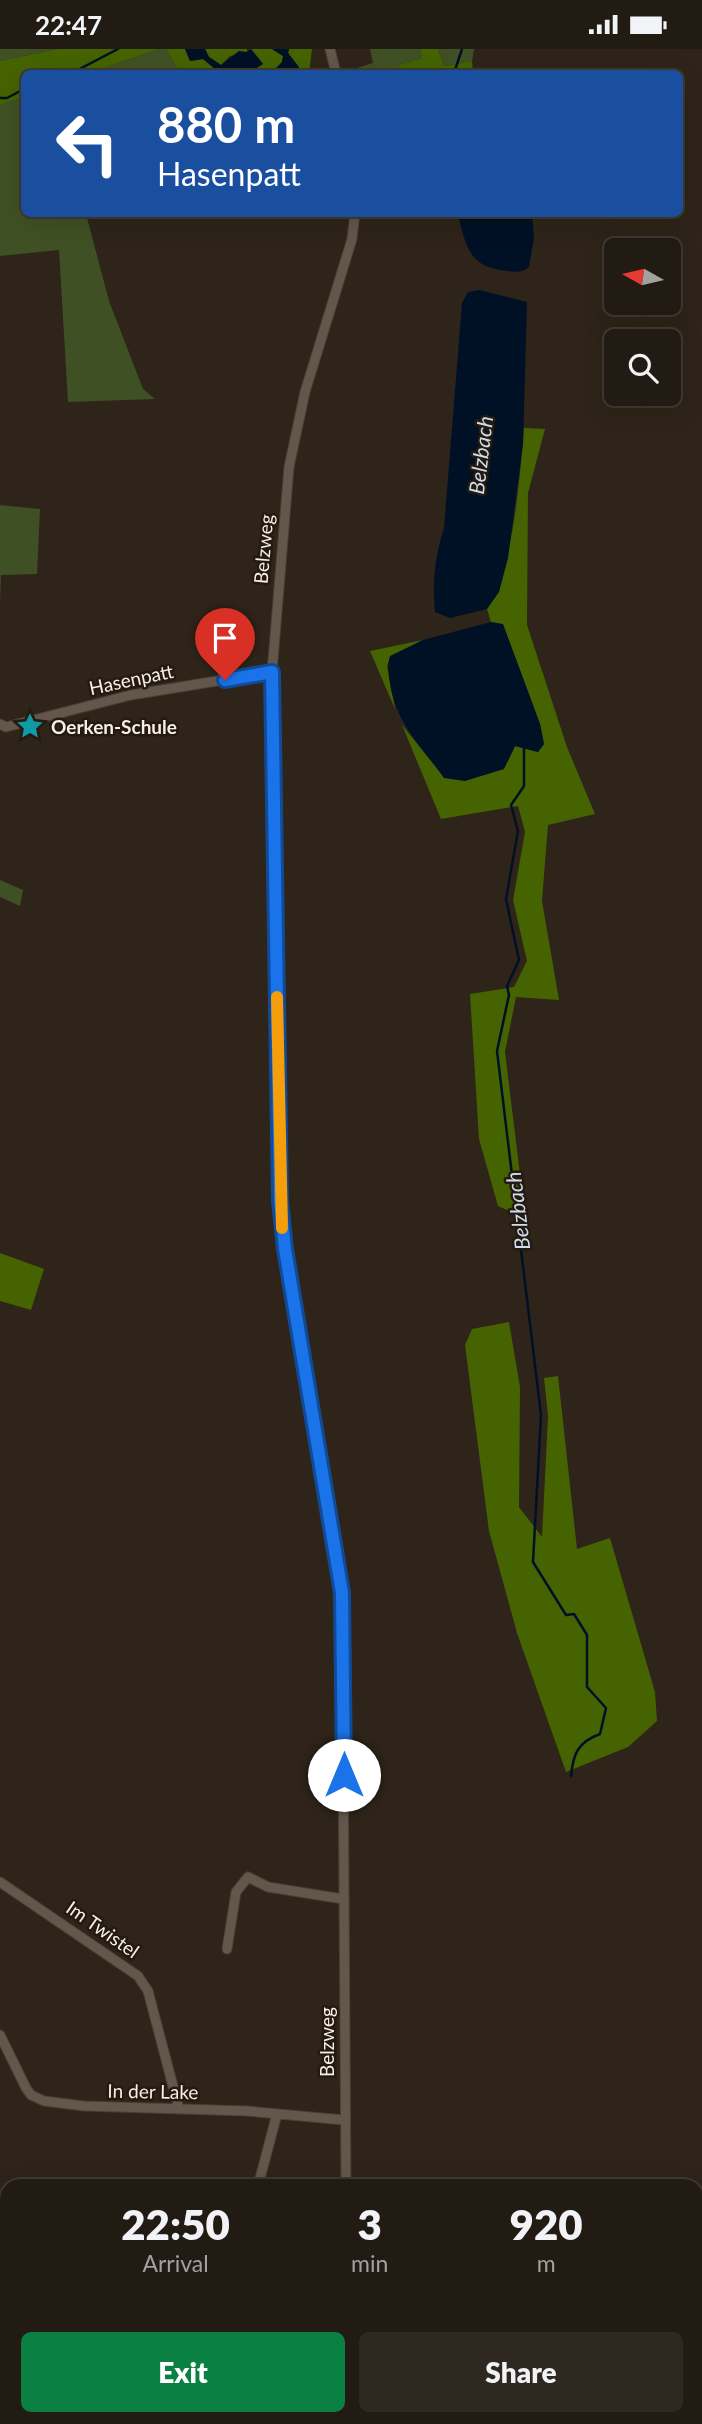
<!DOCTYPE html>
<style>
:root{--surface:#221b13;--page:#2e2821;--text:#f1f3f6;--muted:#a2a1a0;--line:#3f3933;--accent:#0b8043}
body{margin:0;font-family:Lato,sans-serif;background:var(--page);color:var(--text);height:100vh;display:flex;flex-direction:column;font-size:26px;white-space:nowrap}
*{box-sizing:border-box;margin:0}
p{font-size:23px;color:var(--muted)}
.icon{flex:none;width:38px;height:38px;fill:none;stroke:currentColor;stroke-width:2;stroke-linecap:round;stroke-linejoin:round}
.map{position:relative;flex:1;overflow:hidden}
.side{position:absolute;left:0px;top:2130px;width:704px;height:247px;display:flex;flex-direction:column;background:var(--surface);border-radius:21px 21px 0 0;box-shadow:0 7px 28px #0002,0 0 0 2px var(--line)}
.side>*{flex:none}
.hud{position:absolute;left:21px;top:21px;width:662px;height:147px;border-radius:10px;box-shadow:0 7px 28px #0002,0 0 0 2px var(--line);background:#1a4fa0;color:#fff;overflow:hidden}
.needle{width:46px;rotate:278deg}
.controls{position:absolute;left:604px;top:189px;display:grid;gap:14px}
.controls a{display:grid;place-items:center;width:77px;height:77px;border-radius:10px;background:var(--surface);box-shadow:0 7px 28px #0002,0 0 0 2px var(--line);font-size:35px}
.pin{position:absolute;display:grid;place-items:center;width:60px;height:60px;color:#fff;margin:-72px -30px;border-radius:50% 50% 50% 0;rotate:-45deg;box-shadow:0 0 7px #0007}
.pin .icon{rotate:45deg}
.me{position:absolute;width:77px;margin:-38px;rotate:0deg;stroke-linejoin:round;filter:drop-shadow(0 0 5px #0008)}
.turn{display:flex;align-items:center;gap:24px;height:147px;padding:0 21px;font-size:32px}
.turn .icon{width:91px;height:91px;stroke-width:2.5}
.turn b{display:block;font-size:49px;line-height:60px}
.eta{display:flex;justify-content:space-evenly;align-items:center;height:119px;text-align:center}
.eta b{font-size:42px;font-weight:800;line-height:49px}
.button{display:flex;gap:14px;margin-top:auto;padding:14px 21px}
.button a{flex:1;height:80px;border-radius:10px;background:var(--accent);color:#fff;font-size:28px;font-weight:800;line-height:80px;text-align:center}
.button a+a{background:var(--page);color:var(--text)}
.status{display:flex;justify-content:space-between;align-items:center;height:49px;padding:0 35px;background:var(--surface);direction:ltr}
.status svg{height:19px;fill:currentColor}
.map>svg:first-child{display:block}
.green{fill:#3f5124}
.forest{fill:#456300}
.water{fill:#011125}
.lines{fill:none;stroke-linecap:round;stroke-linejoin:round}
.stream{stroke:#011125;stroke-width:2.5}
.minor-casing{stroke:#483f36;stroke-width:11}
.minor{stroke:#63574b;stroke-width:9}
.route-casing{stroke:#114b97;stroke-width:18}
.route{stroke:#1a73e8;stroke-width:12}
.slow{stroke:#f59e0b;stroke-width:12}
.labels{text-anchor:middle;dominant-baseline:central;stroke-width:5;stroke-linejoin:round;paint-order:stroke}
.street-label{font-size:19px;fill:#f7efe8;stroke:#241a10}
.poi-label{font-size:19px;font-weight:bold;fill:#f7efe8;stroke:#241a10;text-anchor:start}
.water-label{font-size:21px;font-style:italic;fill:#cdddef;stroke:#241a10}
</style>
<div class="status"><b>22:47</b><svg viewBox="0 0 49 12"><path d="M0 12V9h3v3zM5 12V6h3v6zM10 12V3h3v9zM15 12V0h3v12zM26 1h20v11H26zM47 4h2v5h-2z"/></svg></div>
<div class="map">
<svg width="702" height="2375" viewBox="0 0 702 2375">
<rect width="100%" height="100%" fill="#2e2419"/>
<path class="green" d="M0,0H57L0,12Z
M159,0H166L180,24H90Z
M370,0H420L422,9L398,16L399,24H356L357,19L373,14Z
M438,0H474L472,12L444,17Z
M24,48V164L86,165L109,252L143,340L155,350L68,353L59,201L0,207V56Z
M0,456L40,460L37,525L1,526L0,554Z
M0,831L23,841L20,857L0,848Z"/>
<path class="forest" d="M57,0H159L90,24H24V48L0,56V12Z
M166,0H185L190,12L203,10L215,20L214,24H180Z
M205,0H247V3L230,7L221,16L209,8Z
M251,0H272L283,7L282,13L271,24H248L263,15Z
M289,0H312L309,24H298V18L288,4Z
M420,0H438L444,17L472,12L473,24H399L398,16L422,9Z
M524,379L545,380L528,444L527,576L567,698L595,765L548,776L542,852L559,951L516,948L505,1003L524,1158L509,1162L498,1157L479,1090L470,945L514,938L527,912L513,851L525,783L518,757L441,770L402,676L445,729L508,712L515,697L538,703L544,695L540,675L503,576L491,573L487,560C513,521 520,428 524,379Z
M423,591L390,608L387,617L395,660L370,602Z
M0,1204L44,1220L31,1261L0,1252Z
M509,1273L520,1338L519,1458L542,1488L548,1367L544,1329L558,1327L577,1500L610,1489L655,1643L657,1672L628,1698L566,1723L517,1584L489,1482L465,1296L472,1280Z"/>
<path class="water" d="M185,0H205L209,8L221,16L239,2L247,3L251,0L263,15L248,24H214L215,20L203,10L190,12Z
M272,0H289L288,4L299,18L298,24H271L282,13L283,7Z
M458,165H532L534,189L529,218C522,224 516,223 508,222C469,219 466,198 458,165Z
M479,241L527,253L523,395L508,509L499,543L487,560L450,569L435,563C432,535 435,506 444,479L462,254L468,243Z
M491,573L503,575L540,675L544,695L538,703L515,697L504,720L465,732L444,729C422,698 399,678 391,640C389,628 387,619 390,607L423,591Z"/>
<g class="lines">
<path class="stream" d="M72,24L118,0
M454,24L462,0
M0,49H7L24,40
M524,697V737L511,756L518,782L506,850L519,911L507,937L509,946L497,1002L541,1366L533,1513L566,1566L574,1565L587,1586V1638L606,1659L600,1685C578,1693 573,1705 571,1727"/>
<defs>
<path id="minor" d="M330,0L336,24
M0,675L6,678L131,646L272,623
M0,1833L138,1927L148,1942L179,2060
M227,1900L236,1843L248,1828L268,1838L343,1850
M0,1986L26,2039L31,2046L44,2052L84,2057L247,2062L344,2071
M258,2137L277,2065
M346,2137L342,1544L282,1178L272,623L289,418L305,343L352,190L355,164
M0,2202L7,2214
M0,2321H7
M484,2370L499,2375
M177,2375L178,2370
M340,2375L342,2370"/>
</defs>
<use href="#minor" class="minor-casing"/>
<use href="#minor" class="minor"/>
</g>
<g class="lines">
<defs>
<path id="route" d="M225,631L272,623L280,1152L285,1200L342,1544L344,1726"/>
</defs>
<use href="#route" class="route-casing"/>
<use href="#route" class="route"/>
<path class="slow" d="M277,948L282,1179"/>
</g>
<defs>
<symbol id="sight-bare" viewBox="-9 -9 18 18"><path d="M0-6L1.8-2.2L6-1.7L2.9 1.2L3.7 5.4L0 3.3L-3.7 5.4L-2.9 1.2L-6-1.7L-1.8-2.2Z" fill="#0f9aa8" stroke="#241a10" stroke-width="2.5" paint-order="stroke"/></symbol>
</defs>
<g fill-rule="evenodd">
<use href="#sight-bare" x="11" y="658" width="38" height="38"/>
</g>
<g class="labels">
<g class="street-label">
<text transform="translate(263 500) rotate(-85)">Belzweg</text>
<text transform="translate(131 630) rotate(-12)">Hasenpatt</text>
<text transform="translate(103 1880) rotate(35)">Im Twistel</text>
<text transform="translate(326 1993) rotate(-90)">Belzweg</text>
<text transform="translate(153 2042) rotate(1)">In der Lake</text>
</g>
<g class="poi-label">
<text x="51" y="677">Oerken-Schule</text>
</g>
<g class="water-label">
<text transform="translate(480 406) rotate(-83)">Belzbach</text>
<text transform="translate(517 1162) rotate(-97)">Belzbach</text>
</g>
</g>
</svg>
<div class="controls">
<a><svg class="needle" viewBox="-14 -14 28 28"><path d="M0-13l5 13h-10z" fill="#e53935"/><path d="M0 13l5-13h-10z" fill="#a2a1a0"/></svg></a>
<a><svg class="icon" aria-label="search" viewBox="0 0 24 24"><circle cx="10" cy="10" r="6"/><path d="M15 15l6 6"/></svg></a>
</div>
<div class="pin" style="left:225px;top:631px;background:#d93025"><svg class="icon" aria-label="arrive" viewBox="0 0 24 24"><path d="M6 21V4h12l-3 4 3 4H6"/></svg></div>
<svg class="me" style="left:344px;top:1726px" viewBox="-20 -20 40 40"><circle r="19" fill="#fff"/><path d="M0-13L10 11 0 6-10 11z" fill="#1a73e8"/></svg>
<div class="hud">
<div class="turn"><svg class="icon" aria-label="left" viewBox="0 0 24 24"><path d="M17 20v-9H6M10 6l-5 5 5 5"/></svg><div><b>880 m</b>Hasenpatt</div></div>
</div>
<section class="side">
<div class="eta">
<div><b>22:50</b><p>Arrival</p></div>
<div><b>3</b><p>min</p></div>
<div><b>920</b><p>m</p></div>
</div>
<div class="button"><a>Exit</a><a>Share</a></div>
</section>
</div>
